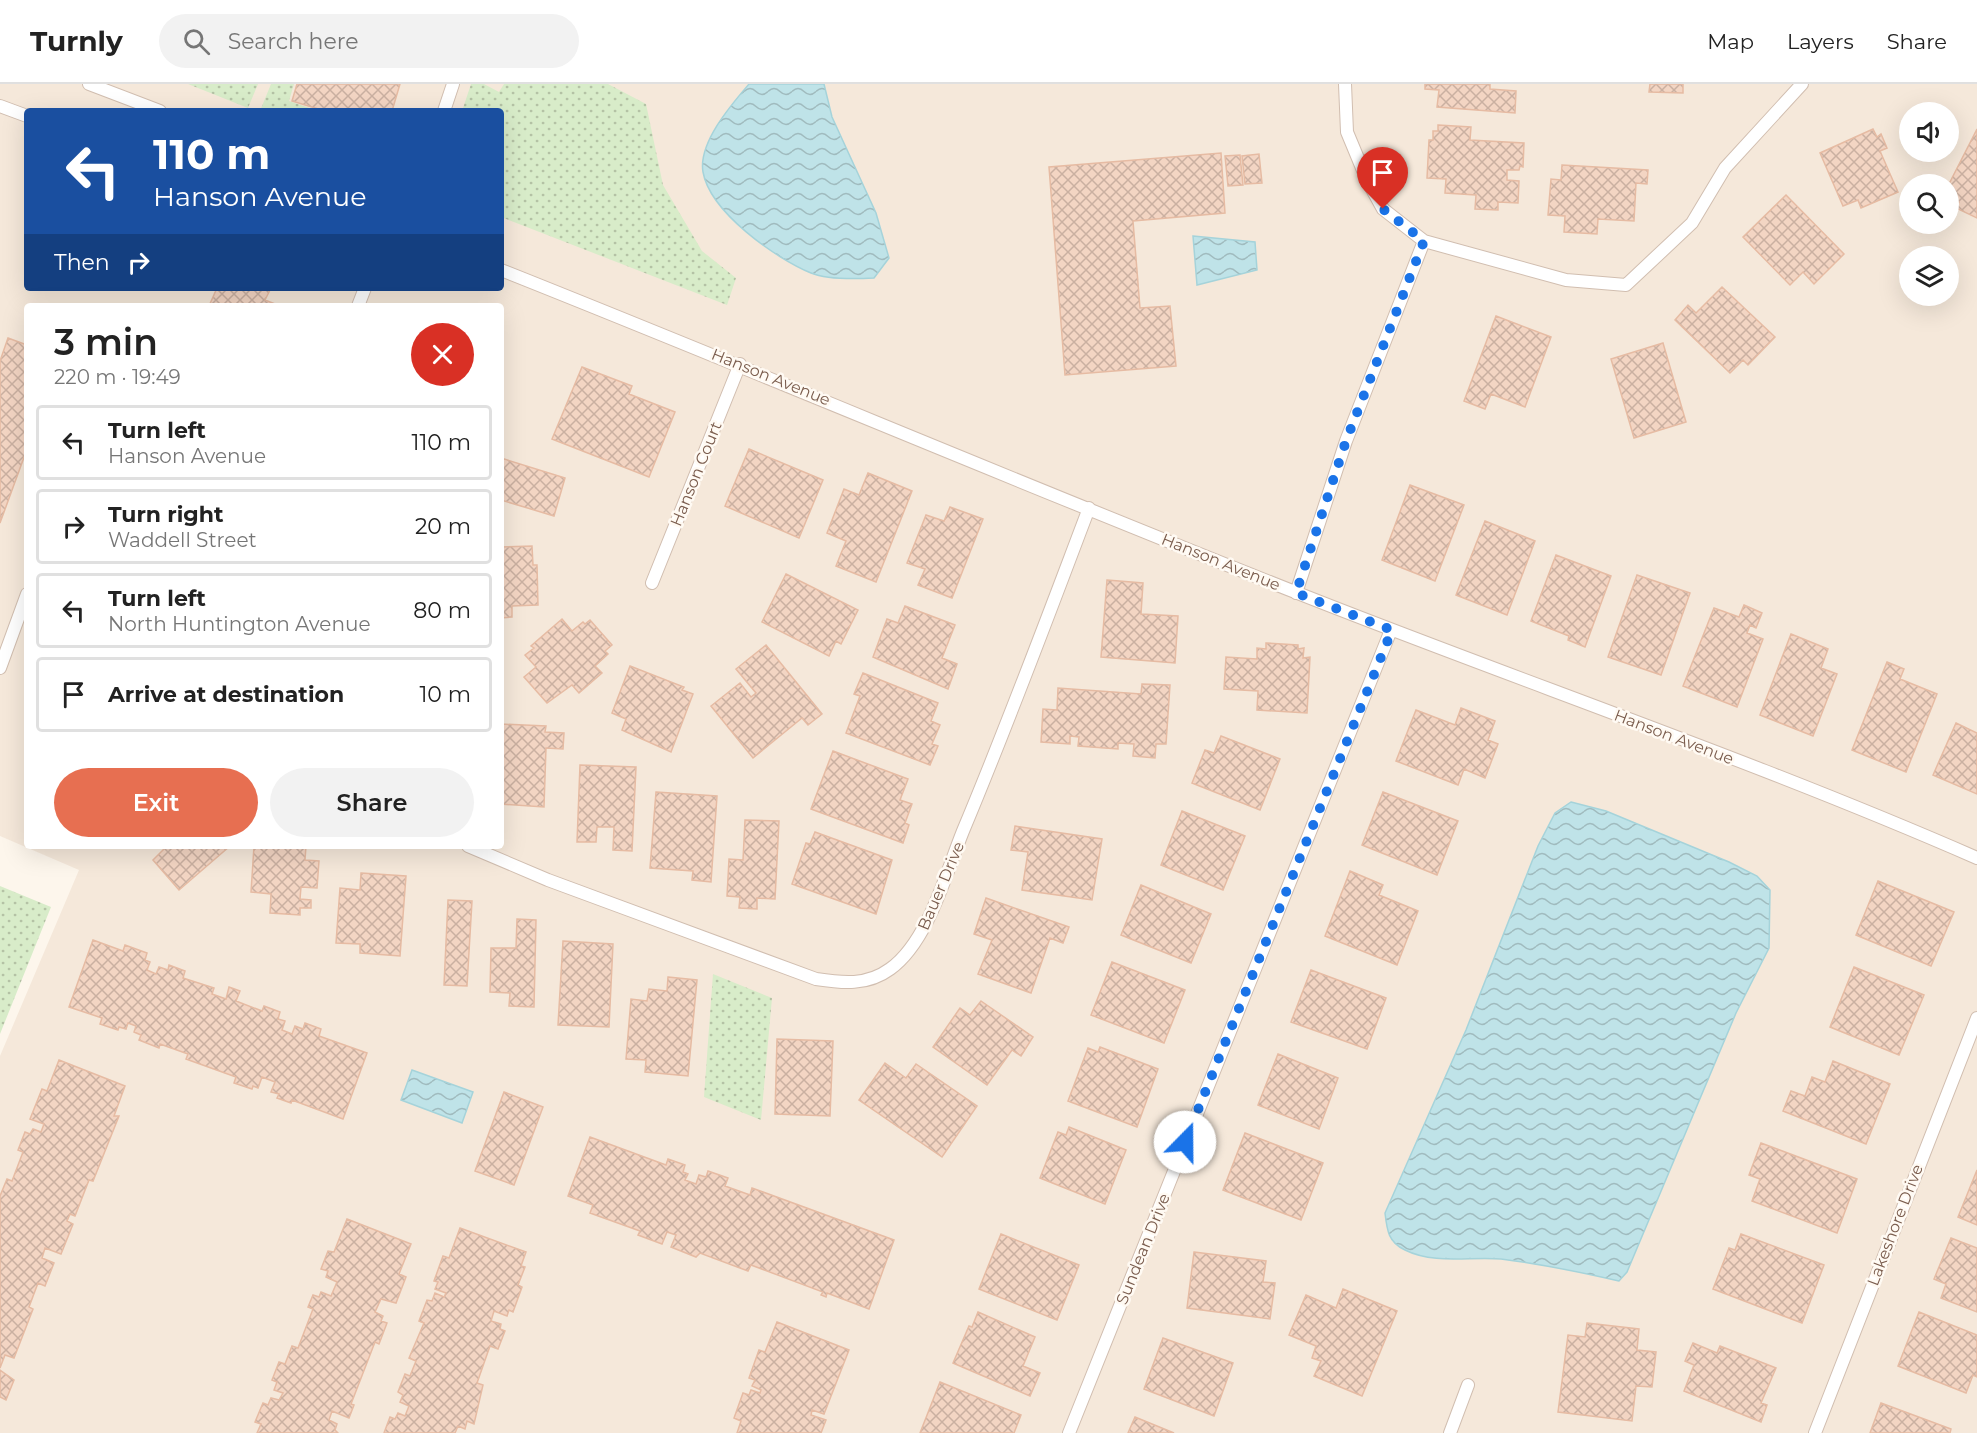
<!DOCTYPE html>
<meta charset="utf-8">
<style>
:root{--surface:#fff;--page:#f2f2f2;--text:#222;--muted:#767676;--line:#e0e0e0;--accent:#e76f51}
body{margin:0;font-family:Montserrat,sans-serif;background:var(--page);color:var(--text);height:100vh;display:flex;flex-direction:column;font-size:22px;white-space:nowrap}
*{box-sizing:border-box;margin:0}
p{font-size:20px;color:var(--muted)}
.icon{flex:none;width:33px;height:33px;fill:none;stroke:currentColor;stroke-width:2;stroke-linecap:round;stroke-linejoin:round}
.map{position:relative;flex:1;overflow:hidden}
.drawer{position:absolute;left:24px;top:219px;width:480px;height:546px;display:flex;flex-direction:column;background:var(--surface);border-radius:6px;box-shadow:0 6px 24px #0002}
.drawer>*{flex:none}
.top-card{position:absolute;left:24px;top:24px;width:480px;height:183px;border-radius:6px;box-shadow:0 6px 24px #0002;background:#1a4fa0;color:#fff;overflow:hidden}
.tools{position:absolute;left:1899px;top:18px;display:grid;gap:12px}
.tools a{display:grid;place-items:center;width:60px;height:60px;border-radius:50%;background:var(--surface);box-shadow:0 6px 24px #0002;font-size:30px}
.pin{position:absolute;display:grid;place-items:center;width:51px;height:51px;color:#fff;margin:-62px -26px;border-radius:50% 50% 50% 0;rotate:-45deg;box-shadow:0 0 6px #0007}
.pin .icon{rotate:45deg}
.me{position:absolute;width:66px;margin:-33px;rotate:22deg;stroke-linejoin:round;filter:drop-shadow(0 0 4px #0008)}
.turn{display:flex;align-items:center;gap:21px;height:126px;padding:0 30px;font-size:27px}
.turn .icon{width:78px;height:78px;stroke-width:2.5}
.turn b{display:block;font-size:42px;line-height:51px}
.then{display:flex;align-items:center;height:57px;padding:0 30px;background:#0003;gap:12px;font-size:22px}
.round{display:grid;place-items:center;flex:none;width:63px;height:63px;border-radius:32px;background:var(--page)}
.headline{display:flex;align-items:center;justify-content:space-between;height:102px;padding:0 30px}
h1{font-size:36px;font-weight:600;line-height:45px}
.cta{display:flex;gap:12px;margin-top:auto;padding:12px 30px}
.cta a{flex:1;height:69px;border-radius:36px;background:var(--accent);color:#fff;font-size:24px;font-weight:600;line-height:69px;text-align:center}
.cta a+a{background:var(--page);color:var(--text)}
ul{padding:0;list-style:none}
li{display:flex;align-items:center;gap:18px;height:75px;margin:0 12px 9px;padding:0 18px;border:3px solid var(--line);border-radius:6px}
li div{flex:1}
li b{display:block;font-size:22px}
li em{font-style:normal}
header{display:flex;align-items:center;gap:36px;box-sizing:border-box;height:84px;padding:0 30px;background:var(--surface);border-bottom:2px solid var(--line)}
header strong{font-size:28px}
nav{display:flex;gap:33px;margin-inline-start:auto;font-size:21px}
.search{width:420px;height:54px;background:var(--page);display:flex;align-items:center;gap:15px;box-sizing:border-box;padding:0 21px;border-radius:33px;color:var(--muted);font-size:22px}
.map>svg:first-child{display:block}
.residential{fill:#f5e8da;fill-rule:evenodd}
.grass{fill:url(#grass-dots)}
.water{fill:url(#water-waves);stroke:#a5d3da;stroke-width:1.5}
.building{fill:url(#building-cross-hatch);stroke:#e6bba3;stroke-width:1.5}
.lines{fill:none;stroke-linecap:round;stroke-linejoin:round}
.service-casing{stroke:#d1beb0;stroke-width:14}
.service{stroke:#fff;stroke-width:12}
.route{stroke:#1a73e8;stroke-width:10;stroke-dasharray:0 18}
.labels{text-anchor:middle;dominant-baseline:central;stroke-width:5;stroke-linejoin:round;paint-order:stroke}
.street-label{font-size:16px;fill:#7a5c4d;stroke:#fffaf3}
</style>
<header>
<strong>Turnly</strong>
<div class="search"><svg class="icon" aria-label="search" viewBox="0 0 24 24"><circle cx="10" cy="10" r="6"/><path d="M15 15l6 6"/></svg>Search here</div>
<nav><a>Map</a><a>Layers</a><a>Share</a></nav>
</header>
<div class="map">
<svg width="1977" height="1349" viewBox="0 0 1977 1349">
<defs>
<pattern id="grass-dots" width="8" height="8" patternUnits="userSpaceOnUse" patternTransform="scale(1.5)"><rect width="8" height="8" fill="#d8ecc9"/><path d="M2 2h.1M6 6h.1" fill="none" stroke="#b4c2a5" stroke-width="1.8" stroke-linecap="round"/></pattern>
<pattern id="water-waves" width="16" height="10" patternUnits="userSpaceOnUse" patternTransform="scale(1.5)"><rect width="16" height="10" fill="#bfe3e8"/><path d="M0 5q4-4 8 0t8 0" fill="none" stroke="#a0bbbe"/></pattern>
<pattern id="building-cross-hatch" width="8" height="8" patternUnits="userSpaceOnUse" patternTransform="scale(1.5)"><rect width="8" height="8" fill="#f3d5c3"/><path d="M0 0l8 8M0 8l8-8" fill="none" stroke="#cab0a1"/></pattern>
</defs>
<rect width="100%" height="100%" fill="#fdf6ec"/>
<path class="residential" d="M0,0H1977V1349H0V972L79,786L0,752ZM27,27H501V204H27ZM1910,28H1948V68H1910ZM1910,100H1948V140H1910ZM1910,172H1948V212H1910ZM27,222H501V762H27Z"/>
<path class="grass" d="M188,0H258L248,24Z
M271,0H294L289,17L318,27H260Z
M471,0H484L499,8L504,0H608L646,20L663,101L702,167L736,194L727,221L501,133V27H462Z
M0,802L51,823L0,950Z
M713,890L772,914L761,1036L704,1013Z"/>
<path class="water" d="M749,0H824L832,33L876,129L889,174L874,194C856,195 828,196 811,189C775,174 710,128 703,88C698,59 731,21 749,0Z
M1193,152L1255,158L1257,186L1197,201Z
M1571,718L1606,727L1729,778L1757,792L1770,806L1769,864L1736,929L1627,1188L1619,1197C1580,1188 1541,1180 1501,1175C1471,1172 1435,1181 1405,1166C1388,1158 1387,1146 1385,1129L1466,946L1538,762L1555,729Z
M412,986L473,1008L462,1039L401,1016Z"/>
<path class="building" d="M297,0H400L392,27H325L292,17Z
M1425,0H1490V5L1516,7L1515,29L1437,23L1439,6L1425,5Z
M1650,0H1683V9L1649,8Z
M1438,41L1471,43L1470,56L1524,59L1523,83L1520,82L1519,86H1507V96L1519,97L1518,119L1498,118V126L1475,125L1476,111L1445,109L1446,95L1427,94L1429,56H1433V47H1438Z
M1873,45L1877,53L1881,50L1887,64L1880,67L1898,108L1861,124L1858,116L1843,122L1820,69Z
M1977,45V134L1956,124L1959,118L1948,113V102Z
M1221,69L1225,129L1133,137L1140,224L1170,222L1176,282L1065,291L1049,83Z
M1259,70L1262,99L1245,100L1242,72Z
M1240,71L1243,101L1228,102L1225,72Z
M1562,81L1648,86L1647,100L1636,99L1634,137L1598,135L1597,150L1564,148L1565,132L1548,131L1551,95L1561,96Z
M1786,111L1844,170L1814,200L1803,188L1790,201L1743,153Z
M1722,203L1775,253L1748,281L1743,276L1730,289L1675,236L1688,221L1696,229Z
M217,204H271L265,216L280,222H209Z
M1496,232L1551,253L1525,323L1491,310L1485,325L1464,317Z
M8,254L27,261V365L0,439V277Z
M1663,259L1686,338L1634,354L1611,275Z
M582,283L632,302L629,310L675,328L649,393L552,355Z
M749,365L823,396L799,454L725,422Z
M501,374L565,394L554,432L501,416Z
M868,389L912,407L876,498L836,482L846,457L827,449L844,405L859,411Z
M1410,401L1464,421L1435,497L1382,476Z
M950,423L983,435L952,514L918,501L925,485L907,479L926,431L944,437Z
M1485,437L1535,457L1507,531L1456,511Z
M532,462L533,481H537L538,521L512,522V533L501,534V463Z
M1556,471L1611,492L1585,563L1568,556L1569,552L1531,537Z
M786,490L858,526L841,560L836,557L829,572L762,538Z
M1637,491L1690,509L1661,591L1608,573Z
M1107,496L1143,499L1141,530L1178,532L1175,579L1101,573Z
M1744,521L1762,529L1756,544L1750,541L1747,549L1763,555L1737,623L1683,602L1714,524L1739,533Z
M905,522L955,541L942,574L957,580L948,605L873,573L887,535L898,539Z
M562,535L572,547L583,538L585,540L590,536L612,561L605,567L608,570L595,582L602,589L579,609L572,601L547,619L524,593L536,583L525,571L534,564L531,562Z
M1791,550L1828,565L1821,584L1837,590L1813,652L1760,631Z
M1266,559L1298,561V565L1304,564L1303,574L1310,573L1307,629L1257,626L1258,607L1224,605L1226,573L1257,575V564L1266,565Z
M766,561L822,630L808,641L802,634L753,674L711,622L740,599L751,613L756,609L736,585Z
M1887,578L1904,585L1900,595L1937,610L1906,688L1852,666Z
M630,582L684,603L682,606L693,610L671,668L622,646L626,635L612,629Z
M863,589L938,619L931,637L940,641L932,660L938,662L930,681L846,649L860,612L854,610Z
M1142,600L1170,601L1166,660H1156L1155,674L1133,672L1134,660L1118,659V665L1078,662L1079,653L1070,652V660L1041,658L1043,625L1057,626L1058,604L1141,610Z
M1461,624L1495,637L1488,656L1498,660L1485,694L1464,685L1458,701L1396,677L1416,626L1455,641Z
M1956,639L1977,649V710L1933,691Z
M501,640L546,642L545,648L564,649L563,665L546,664L544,723L501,720Z
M1221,652L1280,675L1260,726L1192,699L1205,666L1214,669Z
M833,667L908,695L900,716L912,720L905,739L909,741L903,759L811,725Z
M580,681L636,683L632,767L613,766L614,743H597L596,758H577Z
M656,708L717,712L711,798L692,796L693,787L650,784Z
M1383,708L1458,737L1437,791L1362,761Z
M1182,727L1245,752L1223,806L1161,781Z
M745,736L779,737L775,815L757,814V825L739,824L740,813L727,812L729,775L743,776Z
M1015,742L1102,755L1092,816L1022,806L1028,768L1011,766Z
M815,748L892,776L876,830L792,800L806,759L810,760Z
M167,762H230L179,806L153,776Z
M254,762H306L305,776L319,777L317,804L301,803L300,815L311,816V824H300V831L270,829L271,810L251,808Z
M1350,787L1383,801L1379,811L1418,827L1397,881L1325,852Z
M361,789L406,792L400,872L360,869V860L336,859L340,804L360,806Z
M1878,797L1954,828L1931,882L1856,851Z
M1141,801L1211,830L1191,879L1121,851Z
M986,814L1069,843L1063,859L1050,854L1031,909L978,890L992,856L974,850Z
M448,816L472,817L467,902L444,901Z
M517,835L536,836L534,923L509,922L510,909L490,908L491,864H516Z
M93,856L123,867L125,861L147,869L145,876L150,878L147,886L156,890L159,883L168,886L169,881L185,887L183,894L214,904L212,910L226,915L229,903L240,907L236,917L262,927L264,922L280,928L278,935L285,937L282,946L292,950L295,942L303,945L305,939L321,945L319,952L367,969L343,1035L292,1016L291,1019L277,1014L279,1010L271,1008L275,998L262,993L258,1004L253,1002L252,1005L234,999L236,993L186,975L188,970L160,960L159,964L139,956L141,951L134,948L136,942L128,939L126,945L119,943L118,946L100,940L102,934L69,923Z
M563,857L613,860L609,943L558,941Z
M1112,878L1185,906L1164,959L1091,931Z
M1854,883L1924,911L1899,971L1830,943Z
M1311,886L1386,914L1367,965L1291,938Z
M668,893L697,896L688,992L645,988L646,976L626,975L631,915L647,917L649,905L667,907Z
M981,917L1033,953L1021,972L1012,966L987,1001L933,963L960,924L970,931Z
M777,955L833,957L830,1032L775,1030Z
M1100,963L1158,985L1137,1043L1068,1017L1088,964L1098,968Z
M1278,970L1338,994L1319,1045L1258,1021Z
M59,976L125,1002L114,1032H119L93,1097L89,1096L75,1132L70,1130L67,1137L73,1140L61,1170L45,1164L42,1174L54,1179L45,1202L38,1199L29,1223L33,1225L14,1274L5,1271L0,1284V1112L7,1095L12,1097L23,1068L18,1066L25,1048L30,1050L33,1045L41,1048L44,1040L30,1035L42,1005L47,1007Z
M1833,977L1890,1000L1866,1060L1783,1027L1791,1007L1805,1012L1812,993L1825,998Z
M885,979L906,994L916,980L977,1022L942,1073L859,1016Z
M504,1008L543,1023L514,1101L475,1087Z
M1069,1043L1126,1066L1105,1120L1040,1094L1058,1048L1066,1051Z
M1245,1049L1323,1079L1301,1136L1223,1106Z
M590,1053L666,1081L668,1075L685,1081L683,1088L688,1090L685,1096L696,1100L699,1091L706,1093L708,1087L728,1094L725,1102L750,1111L752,1104L894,1156L869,1225L827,1209L826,1213L821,1211L823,1208L751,1181L748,1187L700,1169L696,1173L671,1163L676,1151L667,1148L662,1160L638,1151L640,1147L590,1129L593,1121L568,1112Z
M1761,1059L1857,1095L1837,1149L1752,1117L1760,1095L1749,1091Z
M1977,1086V1141L1958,1133Z
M347,1135L411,1160L399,1190L406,1193L396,1219L381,1215L375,1228L383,1232L381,1237L387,1239L379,1260L375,1258L351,1320L354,1321L349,1334L332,1327L329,1336L337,1340L335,1346L338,1349H257L261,1340L255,1338L263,1319L268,1321L271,1314L279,1316L283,1309L274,1306L277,1298L272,1296L279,1278L285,1280L292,1262L298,1264L313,1225L308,1223L313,1211L319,1213L321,1208L331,1212L337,1198L326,1193L328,1187L321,1185L328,1167L334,1168Z
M460,1144L526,1168L521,1182L525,1183L518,1201L522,1203L513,1228L509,1226L507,1232L494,1227L491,1237L501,1240L500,1245L505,1247L498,1265L490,1262L477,1299L483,1301L474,1340L467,1337L465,1345L458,1342L455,1349H384L390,1333L395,1335L398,1329L405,1332L409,1322L400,1318L403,1311L398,1308L405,1290L410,1292L416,1277L409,1274L424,1239L419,1237L427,1216L432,1217L435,1209L444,1213L446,1209L435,1205L438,1198L434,1197L443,1172L449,1174Z
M1001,1150L1079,1181L1057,1236L979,1205Z
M1741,1150L1824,1181L1802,1239L1713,1205L1729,1164L1735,1166Z
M1951,1154L1977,1164V1228L1941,1214L1946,1200L1934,1195Z
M1194,1168L1266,1177L1263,1198L1275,1199L1270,1235L1187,1224Z
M1343,1205L1397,1227L1362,1312L1314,1292L1321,1277L1312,1274L1316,1262L1289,1251L1306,1211L1336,1224Z
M978,1228L1035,1253L1023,1282L1040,1289L1030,1312L953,1279L969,1242L972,1243Z
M1919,1228L1977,1251V1293L1973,1291L1966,1309L1898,1282Z
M777,1238L849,1266L824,1330L812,1326L811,1331L826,1336L821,1349H737L741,1337L734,1334L743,1309L749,1311L751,1306L760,1309L761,1306L752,1302L755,1296L749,1294L759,1266L765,1268Z
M1587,1239L1639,1245L1637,1266L1656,1268L1652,1303L1636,1302L1632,1337L1558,1328L1568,1251L1585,1253Z
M1163,1254L1233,1279L1214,1332L1144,1305Z
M1693,1259L1717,1269L1720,1262L1776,1284L1761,1319L1767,1321L1761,1338L1684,1307L1694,1281L1685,1277Z
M0,1286L14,1296L6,1316L0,1313Z
M940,1298L1021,1331L1014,1349H920Z
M1881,1319L1951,1345L1950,1349H1870Z
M1135,1333L1174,1349H1128Z"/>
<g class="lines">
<defs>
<path id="service" d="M89,0L160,27
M1345,0L1347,48L1367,96L1383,125L1424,157L1566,196L1626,201L1692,139L1725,84L1802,0
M0,22L27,32
M444,27L453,0
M501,186C768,292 1033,405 1300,510C1525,599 1755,677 1977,774
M358,222L365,204
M652,499L740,280
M1296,509L1346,357L1424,157
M0,584L27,510
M468,762L548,796L816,895C842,899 867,902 890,885C928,858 946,789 963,747C1008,640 1048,532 1089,424
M1069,1349L1391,546
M1450,1349L1468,1301
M1815,1349L1977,934"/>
</defs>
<use href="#service" class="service-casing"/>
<use href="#service" class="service"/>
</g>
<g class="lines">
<path class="route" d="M1185,1058L1392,546L1296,509L1346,357L1424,157L1383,125"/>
</g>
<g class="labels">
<g class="street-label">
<text transform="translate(771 293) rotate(22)">Hanson Avenue</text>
<text transform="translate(696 390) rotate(-68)">Hanson Court</text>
<text transform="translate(1221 478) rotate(22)">Hanson Avenue</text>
<text transform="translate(1674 653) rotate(21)">Hanson Avenue</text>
<text transform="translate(941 802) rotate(-67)">Bauer Drive</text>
<text transform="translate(1895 1141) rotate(-69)">Lakeshore Drive</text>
<text transform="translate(1143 1165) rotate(-68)">Sundean Drive</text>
</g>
</g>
</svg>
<div class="tools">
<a><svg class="icon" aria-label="sound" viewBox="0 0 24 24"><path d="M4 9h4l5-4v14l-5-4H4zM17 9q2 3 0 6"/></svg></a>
<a><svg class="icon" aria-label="search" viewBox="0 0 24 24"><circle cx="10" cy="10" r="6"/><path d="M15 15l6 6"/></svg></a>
<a><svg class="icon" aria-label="layers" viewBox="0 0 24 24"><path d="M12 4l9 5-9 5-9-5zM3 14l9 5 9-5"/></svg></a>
</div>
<div class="pin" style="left:1383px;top:125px;background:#d93025"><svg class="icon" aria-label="arrive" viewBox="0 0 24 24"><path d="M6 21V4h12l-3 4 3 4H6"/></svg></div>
<svg class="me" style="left:1185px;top:1058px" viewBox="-20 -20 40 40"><circle r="19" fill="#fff"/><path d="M0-13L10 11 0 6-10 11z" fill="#1a73e8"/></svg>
<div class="top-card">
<div class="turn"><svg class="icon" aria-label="left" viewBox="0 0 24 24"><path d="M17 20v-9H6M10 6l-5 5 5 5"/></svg><div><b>110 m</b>Hanson Avenue</div></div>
<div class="then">Then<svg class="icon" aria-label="right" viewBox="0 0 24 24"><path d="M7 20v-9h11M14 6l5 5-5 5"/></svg></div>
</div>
<section class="drawer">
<div class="headline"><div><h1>3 min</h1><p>220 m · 19:49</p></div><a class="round" style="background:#d93025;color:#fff"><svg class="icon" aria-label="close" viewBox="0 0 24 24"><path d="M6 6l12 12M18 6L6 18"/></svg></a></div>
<ul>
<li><svg class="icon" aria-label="left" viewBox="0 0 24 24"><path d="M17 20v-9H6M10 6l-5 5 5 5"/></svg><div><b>Turn left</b><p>Hanson Avenue</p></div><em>110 m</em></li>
<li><svg class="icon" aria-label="right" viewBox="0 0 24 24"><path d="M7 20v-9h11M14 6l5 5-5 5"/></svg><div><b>Turn right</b><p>Waddell Street</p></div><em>20 m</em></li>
<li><svg class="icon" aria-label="left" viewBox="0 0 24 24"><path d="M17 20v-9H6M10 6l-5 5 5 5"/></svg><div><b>Turn left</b><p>North Huntington Avenue</p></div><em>80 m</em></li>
<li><svg class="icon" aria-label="arrive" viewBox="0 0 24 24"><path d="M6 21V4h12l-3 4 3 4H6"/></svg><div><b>Arrive at destination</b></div><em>10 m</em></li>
</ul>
<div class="cta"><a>Exit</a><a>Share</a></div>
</section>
</div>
